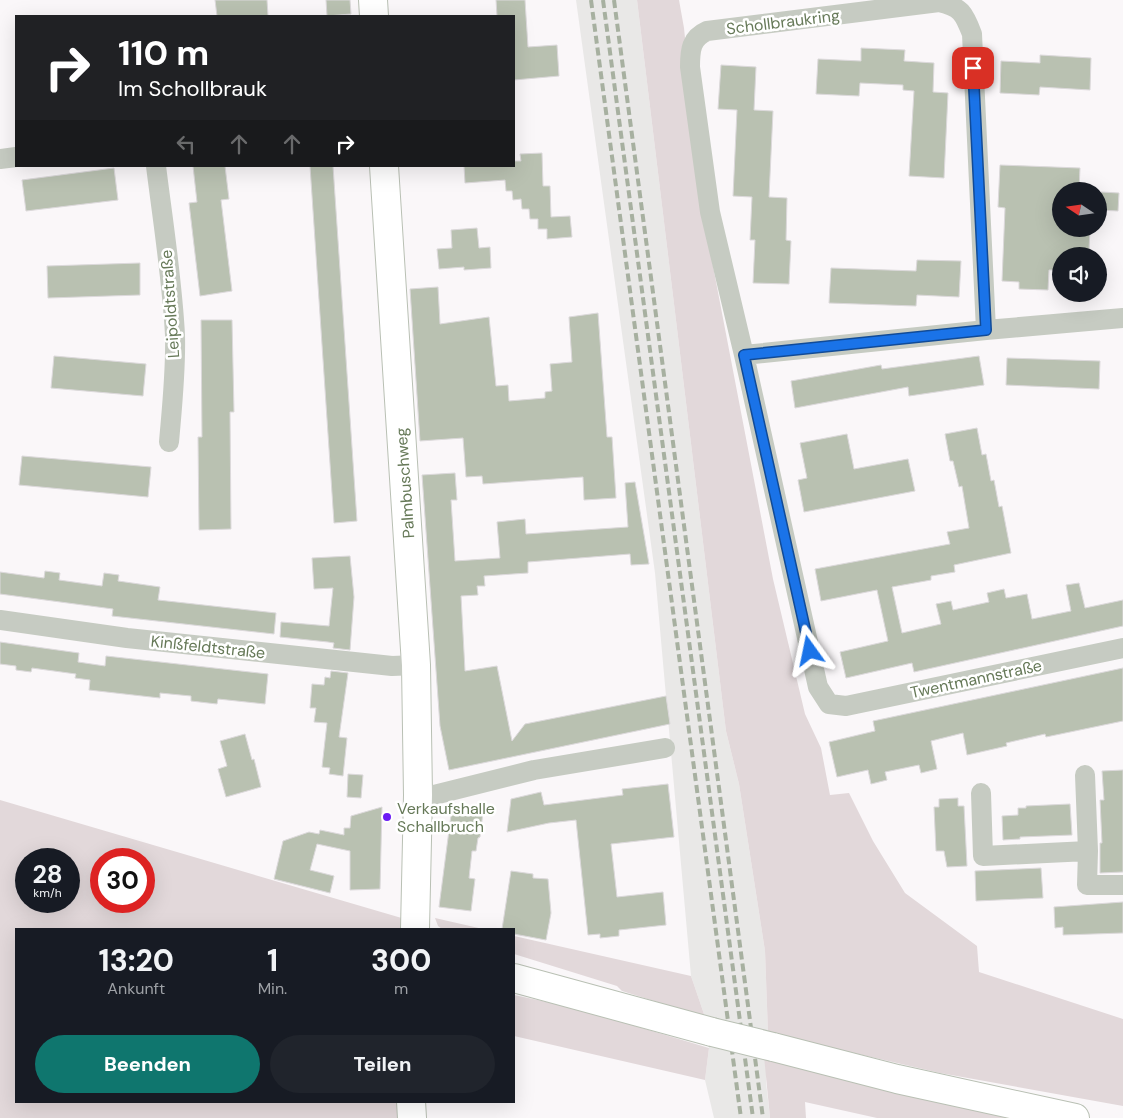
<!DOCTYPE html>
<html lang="de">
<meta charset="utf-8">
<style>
:root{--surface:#171b24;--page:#20242c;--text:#f1f3f6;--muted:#9ea1a6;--accent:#0f766e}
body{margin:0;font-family:"DM Sans",sans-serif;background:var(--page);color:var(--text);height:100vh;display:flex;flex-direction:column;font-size:19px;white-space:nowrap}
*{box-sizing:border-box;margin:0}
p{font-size:16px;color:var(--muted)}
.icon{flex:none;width:28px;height:28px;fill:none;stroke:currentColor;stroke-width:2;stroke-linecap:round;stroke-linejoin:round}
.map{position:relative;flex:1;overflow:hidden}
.panel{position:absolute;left:15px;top:928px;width:500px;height:175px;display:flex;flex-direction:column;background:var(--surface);border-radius:0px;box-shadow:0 5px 20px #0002}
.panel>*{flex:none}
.banner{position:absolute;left:15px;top:15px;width:500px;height:152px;border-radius:0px;box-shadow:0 5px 20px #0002;background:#202124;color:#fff;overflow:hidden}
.needle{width:32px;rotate:283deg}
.fabs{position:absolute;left:1052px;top:182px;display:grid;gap:10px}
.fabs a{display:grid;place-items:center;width:55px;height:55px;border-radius:50%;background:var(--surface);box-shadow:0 5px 20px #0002;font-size:25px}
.speed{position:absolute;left:15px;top:848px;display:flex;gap:10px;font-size:25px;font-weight:700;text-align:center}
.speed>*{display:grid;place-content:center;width:65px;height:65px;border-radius:50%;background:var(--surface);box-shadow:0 5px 20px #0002;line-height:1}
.speed small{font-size:12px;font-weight:400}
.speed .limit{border:8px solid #d22;background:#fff;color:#111}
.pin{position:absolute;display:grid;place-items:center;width:42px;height:42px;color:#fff;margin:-21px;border-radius:10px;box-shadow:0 2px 8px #0006}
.me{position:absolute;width:55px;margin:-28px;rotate:348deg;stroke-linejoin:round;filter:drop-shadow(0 0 4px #0008)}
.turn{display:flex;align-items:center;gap:18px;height:105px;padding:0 20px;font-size:22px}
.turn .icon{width:65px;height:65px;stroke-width:2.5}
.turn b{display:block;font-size:35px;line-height:42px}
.lanes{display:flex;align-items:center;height:48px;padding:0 20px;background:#0003;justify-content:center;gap:25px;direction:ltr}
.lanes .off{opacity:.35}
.eta{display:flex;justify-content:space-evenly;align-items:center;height:85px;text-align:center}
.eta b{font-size:30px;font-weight:800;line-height:35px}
.cta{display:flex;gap:10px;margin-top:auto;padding:10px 20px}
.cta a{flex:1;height:58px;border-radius:30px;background:var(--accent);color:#fff;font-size:20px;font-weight:800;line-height:58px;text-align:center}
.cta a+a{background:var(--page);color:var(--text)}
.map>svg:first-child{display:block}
.built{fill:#e9e8e7}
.green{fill:#e2d8da;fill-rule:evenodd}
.building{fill:#b9c1b1;stroke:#dcd9db}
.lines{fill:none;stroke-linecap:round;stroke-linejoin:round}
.secondary-casing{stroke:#b9c0b4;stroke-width:30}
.street{stroke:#c6cbc2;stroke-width:20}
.secondary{stroke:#fff;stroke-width:28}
.rail{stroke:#a7b0a0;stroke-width:4;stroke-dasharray:8 4;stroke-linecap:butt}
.secondary-bridge-casing{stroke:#b9c0b4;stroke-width:30;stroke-linecap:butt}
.secondary-bridge{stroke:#fff;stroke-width:28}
.route-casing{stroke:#114b97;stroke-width:12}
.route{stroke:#1a73e8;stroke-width:9}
.poi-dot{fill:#6b1bf5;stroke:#fff;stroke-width:2}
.labels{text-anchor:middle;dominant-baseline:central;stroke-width:5;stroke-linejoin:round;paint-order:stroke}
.street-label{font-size:16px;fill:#667958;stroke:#fff}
.poi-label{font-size:16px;fill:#667958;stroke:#fff;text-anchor:start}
</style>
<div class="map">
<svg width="1123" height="1118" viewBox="0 0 1123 1118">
<rect width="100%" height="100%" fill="#faf7f9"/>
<path class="built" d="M576,0H637L726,731L739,784L765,951L768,1033L766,1082L770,1118H714L705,1080L709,1048L705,1017L691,976L655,573Z"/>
<path class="green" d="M637,0H679L684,28L703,214L773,579L805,714L821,748L830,795L849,793L873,841L905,893L977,946L979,972L1123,1019V1106L940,1073L768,1033L765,951L739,784L726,731Z
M0,800L405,919L406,929H16V1101H405V1118H0ZM26,859H69V901H26ZM101,859H144V901H101Z
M435,918L483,929H442L438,926Z
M514,936L691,976L705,1017L622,991L617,986L514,954Z
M514,995L575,1008L709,1048L705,1080L514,1036Z
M764,1056L1015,1118H877L805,1102L806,1118H770Z"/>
<path class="building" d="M215,0H267L268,16H217Z
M326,0H350L351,14L327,16Z
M496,0H525L528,47L557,45L559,76L514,80V16H497Z
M861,48L905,50L904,61L934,63L933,92L948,93L944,178L909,176L914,91L903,90V85L860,83L859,96L816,94L818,59L861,61Z
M1040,55L1091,58L1090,90L1040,87L1039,95L1000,93L1001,61L1040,63Z
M721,65L756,67L754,110L773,111L769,197L787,198L786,240L791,241L789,284L753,283L755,240H750L752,197L733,196L737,110L718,109Z
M542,153L543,186H550L551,217L570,216L572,237L547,239V229H538V219H530L529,209H522L521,199L513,200L512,191H506L505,180L465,183L464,166H514V161H521L520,154Z
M1000,165L1080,168L1079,191H1061V229H1090L1089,250H1084V256H1061V270H1049L1048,290L1019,289V282L1002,281L1005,208L998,207Z
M193,166H225L229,199L221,200L232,291L200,296L189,203L197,202Z
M310,166H333L357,521L334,523Z
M114,168L118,200L26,211L22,180Z
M1101,192L1119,193L1118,211L1099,210Z
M477,228L479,248L490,247L491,268L464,270V267L439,269L437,249L452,248L451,230Z
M917,260L961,261L959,297L917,295L916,306L829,303L831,268L916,271Z
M140,263V295L48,298L47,266Z
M438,287L440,324L489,317L496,386L508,385L509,401L545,398V392L552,391L550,364L572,362L569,317L598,313L607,437H612L616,498L584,500L583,477L483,484L482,476L466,477L463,438L420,441L410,289Z
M201,320H232L234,412H230L231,529L199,530L198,437H202Z
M54,356L146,364L143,396L51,388Z
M979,356L984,385L909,396L908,387L795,408L791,381L881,365L882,369Z
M1007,358L1100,361L1099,389L1006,385Z
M977,428L982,455L986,454L991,481L994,480L999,507L1002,506L1011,553L954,565L955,572L931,576V580L892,587L902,633L941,624L936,604L951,601L953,610L989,602L987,593L1004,589L1006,598L1027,594L1032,619L1071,611L1066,585L1079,583L1085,608L1123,600V626L914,672L912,663L846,678L840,652L888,641L877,590L821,601L815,569L950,544L947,532L969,528L962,486L959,487L953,461H950L945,434Z
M847,434L854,469L908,459L915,491L804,512L798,480L807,478L800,443Z
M22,456L151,467L148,497L19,485Z
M455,473L457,500H451L455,561L500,558L497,522L525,519L526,534L628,527L625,483L635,482L649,564L631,565L630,554L528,562V573L484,576L485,586H477L478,595L461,596L465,671L497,666L512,741L525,724L666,696L670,724L449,770L440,726L422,475Z
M350,556L354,597L350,650L333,648L334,643L328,642L280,637L281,622L329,626L333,588L314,589L312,558Z
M45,571L60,573L59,580L102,586L104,573L119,575L118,581L160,587L158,600L276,613L274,634L112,616L113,609L0,594V572L44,578Z
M0,642L79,653L78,662L105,666L106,656L268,674L265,704L218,699L217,704L191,701V696L160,693V698L89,690L90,680L75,678L76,674L32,668L31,672L16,670V666L0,664Z
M1123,668V721L1046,737L1045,734L1006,743L1007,746L967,755L963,733L931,741L937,769L921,773L919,765L885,772L887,780L871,784L868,770L837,777L829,742L875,731L873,721Z
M331,671L348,673L339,737L347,738L343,776L329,774L330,768L322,767L327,723L314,722L316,708H310L312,684L324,685L325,677L330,678Z
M245,734L252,760L254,759L261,787L226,797L218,769L227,766L220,741Z
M1123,770V872L1100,873V843H1102L1100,800H1104L1102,771Z
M348,774L363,775L361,798L347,797Z
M668,784L674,837L611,844L617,897L663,892L666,925L619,930V936L600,938V934L588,935L576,820L549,823L507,832L511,799L541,792L544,805L623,795L622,789Z
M958,798V806H964L967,866L947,867L944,851H936L934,807H939V799Z
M484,804L480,837L478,838L476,851H472L469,878L475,879L471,911L439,907L451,815L454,811Z
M1070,804L1072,835L1020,837V839L1003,840L1002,816L1018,815V808H1026V806Z
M382,807L380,889L350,890V851L317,844L310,870L334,876L330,893L274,879L283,841L309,832L319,834L320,830L344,835V828H350L351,816Z
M1041,868L1043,898L976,901L975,871Z
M511,871L533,874V878L548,879L551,913L546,940L514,934V929H502Z
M1123,902V933L1063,935V927L1055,928L1054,907Z"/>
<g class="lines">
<defs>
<path id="secondary" d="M373,0L374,16
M384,166L416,665L418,795L415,929
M514,978L712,1032
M773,1047L897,1079L1075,1118
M411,1101L412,1118"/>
</defs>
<use href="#secondary" class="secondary-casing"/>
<path class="street" d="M0,159L16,157
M156,166C163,222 172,278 175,335C176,371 172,407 169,442
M986,330L972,34C964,13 961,7 939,2L707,31C691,38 690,50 690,67L710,212L744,355L818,687L829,704L846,706L1123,648
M744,355L986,330L1123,318
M0,620L127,638L392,666L416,665
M1085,775L1088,851
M981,793L983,856L1088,851L1087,885H1123
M418,799L534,770L665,748"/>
<use href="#secondary" class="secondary"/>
<path class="rail" d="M591,0L741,1118
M603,0L753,1118
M614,0L763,1118"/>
<defs>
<path id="secondary-bridge" d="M712,1032L773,1047"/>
</defs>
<use href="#secondary-bridge" class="secondary-bridge-casing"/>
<use href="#secondary-bridge" class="secondary-bridge"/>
</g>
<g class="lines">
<defs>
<path id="route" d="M810,651L744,355L986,330L973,68"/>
</defs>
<use href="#route" class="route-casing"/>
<use href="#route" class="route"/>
</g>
<circle class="poi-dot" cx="387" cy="817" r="5"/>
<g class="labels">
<g class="street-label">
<text transform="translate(783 22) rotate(-7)">Schollbraukring</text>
<text transform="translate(170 304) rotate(-94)">Leipoldtstraße</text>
<text transform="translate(405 483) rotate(-94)">Palmbuschweg</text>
<text transform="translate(208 647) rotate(6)">Kinßfeldtstraße</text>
<text transform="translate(976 679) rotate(-12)">Twentmannstraße</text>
</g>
<g class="poi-label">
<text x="397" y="808">Verkaufshalle<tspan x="397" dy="18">Schallbruch</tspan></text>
</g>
</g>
</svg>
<div class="fabs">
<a><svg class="needle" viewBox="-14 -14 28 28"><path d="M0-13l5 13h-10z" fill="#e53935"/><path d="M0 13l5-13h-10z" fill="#9ea1a6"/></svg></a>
<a><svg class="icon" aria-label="sound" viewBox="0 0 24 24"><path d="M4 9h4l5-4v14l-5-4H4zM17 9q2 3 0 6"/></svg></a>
</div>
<div class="speed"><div>28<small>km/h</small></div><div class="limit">30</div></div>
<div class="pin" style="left:973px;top:68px;background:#d93025"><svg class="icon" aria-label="arrive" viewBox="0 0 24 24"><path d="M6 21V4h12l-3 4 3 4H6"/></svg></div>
<svg class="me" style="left:810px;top:651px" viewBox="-20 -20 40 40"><path d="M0-17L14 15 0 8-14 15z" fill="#1a73e8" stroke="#fff" stroke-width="4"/></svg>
<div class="banner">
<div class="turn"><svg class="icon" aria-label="right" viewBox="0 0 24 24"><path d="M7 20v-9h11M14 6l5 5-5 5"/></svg><div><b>110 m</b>Im Schollbrauk</div></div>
<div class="lanes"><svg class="icon off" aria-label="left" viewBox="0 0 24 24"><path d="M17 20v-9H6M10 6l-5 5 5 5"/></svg><svg class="icon off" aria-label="ahead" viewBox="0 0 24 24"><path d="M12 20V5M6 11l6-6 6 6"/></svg><svg class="icon off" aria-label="ahead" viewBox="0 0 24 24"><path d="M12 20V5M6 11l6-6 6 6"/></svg><svg class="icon" aria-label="right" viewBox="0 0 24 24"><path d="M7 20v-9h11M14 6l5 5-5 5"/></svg></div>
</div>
<section class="panel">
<div class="eta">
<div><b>13:20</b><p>Ankunft</p></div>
<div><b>1</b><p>Min.</p></div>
<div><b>300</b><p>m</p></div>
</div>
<div class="cta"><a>Beenden</a><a>Teilen</a></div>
</section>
</div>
